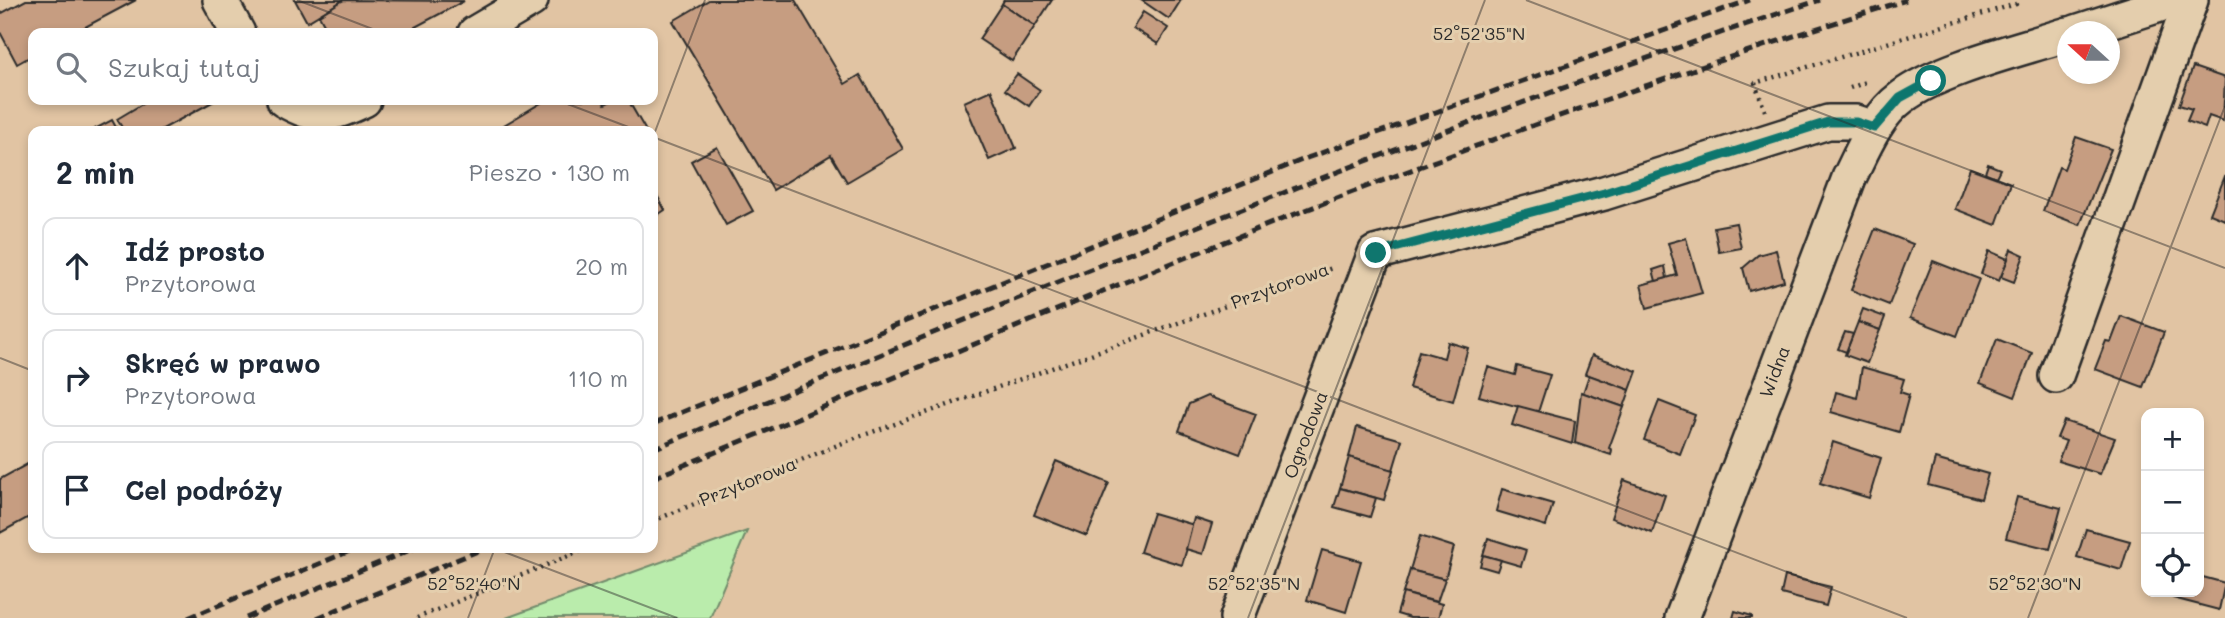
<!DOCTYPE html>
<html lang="pl">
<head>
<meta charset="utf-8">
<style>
  body { margin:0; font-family:Mali,sans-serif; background:#f6f6f7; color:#1f2937 }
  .controls { position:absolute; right:21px; bottom:21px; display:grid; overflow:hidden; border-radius:14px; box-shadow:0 4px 10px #0003 }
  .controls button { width:63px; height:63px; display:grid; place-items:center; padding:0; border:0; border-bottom:2px solid #e0e1e3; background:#fff; color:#1f2937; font:35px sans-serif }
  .compass { position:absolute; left:2057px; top:21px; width:63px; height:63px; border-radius:50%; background:#fff; box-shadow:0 4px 10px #0003; rotate:291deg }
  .stop { position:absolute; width:21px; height:21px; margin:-16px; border:5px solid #0f766e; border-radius:50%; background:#fff }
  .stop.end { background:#0f766e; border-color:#fff; box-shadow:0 2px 7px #0008 }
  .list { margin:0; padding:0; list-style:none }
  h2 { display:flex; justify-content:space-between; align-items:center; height:91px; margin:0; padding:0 28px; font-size:30px }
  h2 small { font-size:23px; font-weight:400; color:#747a83 }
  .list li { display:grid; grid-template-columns:46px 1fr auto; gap:21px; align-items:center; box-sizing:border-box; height:98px; margin:0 14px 14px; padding:0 14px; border:2px solid #e0e1e3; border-radius:14px }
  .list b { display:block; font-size:26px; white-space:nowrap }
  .list p { margin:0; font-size:23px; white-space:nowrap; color:#747a83 }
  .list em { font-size:23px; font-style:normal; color:#747a83 }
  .icon { flex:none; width:38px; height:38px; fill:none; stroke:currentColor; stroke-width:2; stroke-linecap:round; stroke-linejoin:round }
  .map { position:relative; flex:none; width:2225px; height:618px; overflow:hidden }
  .search { position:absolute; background:#fff; box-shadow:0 4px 10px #0003; left:28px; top:28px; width:630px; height:77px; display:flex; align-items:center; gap:18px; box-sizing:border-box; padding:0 24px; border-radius:14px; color:#747a83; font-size:26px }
  .panel { position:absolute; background:#fff; box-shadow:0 4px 10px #0003; left:28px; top:126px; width:630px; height:427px; border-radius:14px }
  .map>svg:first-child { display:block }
</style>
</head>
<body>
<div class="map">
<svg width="2225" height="618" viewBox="0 0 2225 618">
  <rect width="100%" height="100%" fill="#e1c4a3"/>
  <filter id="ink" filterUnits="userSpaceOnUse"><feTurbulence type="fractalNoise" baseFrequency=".0143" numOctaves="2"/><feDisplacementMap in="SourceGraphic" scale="14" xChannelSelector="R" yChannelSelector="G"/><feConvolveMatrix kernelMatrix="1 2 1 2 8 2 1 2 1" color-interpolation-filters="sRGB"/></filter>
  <g filter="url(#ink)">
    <polygon fill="#baecac" stroke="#728c6c" stroke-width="2" points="747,531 710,618 506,618"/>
    <g fill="#c69d81" stroke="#2b2b2b" stroke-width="2">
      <polygon points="26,0 136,0 74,33 33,33 33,55 17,64 0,32 0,14"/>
      <polygon points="295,0 342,0 342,1 307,22"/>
      <polygon points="709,0 795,0 845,84 860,75 903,149 847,182 831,155 773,190 673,21"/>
      <polygon points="1004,0 1052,0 1035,26 1002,4"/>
      <polygon points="1141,0 1181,0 1169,19"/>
      <polygon points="342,1 344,0 464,1 404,33 329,33 319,15"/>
      <polygon points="1002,4 1035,26 1012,61 979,39"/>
      <polygon points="1143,12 1168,28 1158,44 1133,28"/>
      <polygon points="2193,67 2225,78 2223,121 2209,116 2205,128 2187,121 2192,109 2179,105"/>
      <polygon points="1017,74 1040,90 1029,106 1005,90"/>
      <polygon points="991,90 1016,148 989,160 964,102"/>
      <polygon points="149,100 216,100 159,131 124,131 117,119"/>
      <polygon points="546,100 602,100 605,104 613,100 628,100 646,131 494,131"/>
      <polygon points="112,120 118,131 91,131"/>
      <polygon points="2076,137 2111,149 2080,225 2043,211 2059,167 2064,169"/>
      <polygon points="717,147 753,211 726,225 691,161"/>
      <polygon points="1988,164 2000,169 1996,177 1985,173"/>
      <polygon points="1970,168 2011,183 1996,225 1955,209"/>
      <polygon points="2225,176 2225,220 2210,214"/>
      <polygon points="653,188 665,210 653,218"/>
      <polygon points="1736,223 1741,248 1719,252 1714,227"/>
      <polygon points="1875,229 1913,244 1889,305 1851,290"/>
      <polygon points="1686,238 1702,293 1647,308 1641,285 1677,275 1668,243"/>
      <polygon points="2011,249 2024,255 2014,282 2001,277"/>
      <polygon points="1776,250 1784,281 1749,291 1743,268 1758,255"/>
      <polygon points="1989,251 2008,259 1999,281 1981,274"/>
      <polygon points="1933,261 1979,279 1957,336 1910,318"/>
      <polygon points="1665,266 1667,278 1656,281 1653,270"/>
      <polygon points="1863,309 1885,317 1880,330 1858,322"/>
      <polygon points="2121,316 2164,332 2143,387 2095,369 2106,341 2111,342"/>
      <polygon points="1858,322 1880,330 1867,363 1845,355"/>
      <polygon points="1845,332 1853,334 1846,352 1838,349"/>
      <polygon points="1997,339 2032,353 2015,397 1980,383"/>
      <polygon points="1448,342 1468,348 1453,401 1409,388 1419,351 1444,358"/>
      <polygon points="1592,355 1637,371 1630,390 1585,374"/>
      <polygon points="1517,366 1550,375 1538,412 1479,396 1488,367 1515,375"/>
      <polygon points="1862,367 1904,379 1900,392 1909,395 1899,432 1831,412 1836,392 1857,398"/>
      <polygon points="1589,375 1630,390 1624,407 1583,393"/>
      <polygon points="1581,392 1624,407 1609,448 1612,450 1611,455 1575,443"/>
      <polygon points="1207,396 1256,414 1240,454 1179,431 1189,404"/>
      <polygon points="1659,401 1695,415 1680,454 1644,440"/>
      <polygon points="1518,406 1575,421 1572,444 1512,425"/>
      <polygon points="2064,421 2115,438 2100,474 2058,461 2066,441 2057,438"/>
      <polygon points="1357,427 1402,440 1393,470 1349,457"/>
      <polygon points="1833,442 1881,458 1869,498 1820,483"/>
      <polygon points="1349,457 1393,470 1384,500 1340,488"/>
      <polygon points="1935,459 1988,474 1981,499 1928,485"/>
      <polygon points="33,461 33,515 0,533 0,479"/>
      <polygon points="1056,461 1109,483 1087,536 1034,515"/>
      <polygon points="1624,480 1665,495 1652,533 1611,518"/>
      <polygon points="1340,488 1376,498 1370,517 1334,507"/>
      <polygon points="1502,489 1553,504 1546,526 1496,511"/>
      <polygon points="2017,497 2061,508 2050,549 2006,538"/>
      <polygon points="1153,513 1194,525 1182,565 1140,552"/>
      <polygon points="1194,518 1212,524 1203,554 1186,549"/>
      <polygon points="2086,529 2130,541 2121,570 2077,557"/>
      <polygon points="1420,536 1454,547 1445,579 1410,570"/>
      <polygon points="1488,538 1526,550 1521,566 1483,555"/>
      <polygon points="1322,550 1361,561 1346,612 1307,600"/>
      <polygon points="1483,555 1501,560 1497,571 1480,566"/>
      <polygon points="1410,570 1445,579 1437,602 1403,593"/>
      <polygon points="1785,576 1831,587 1826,606 1781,594"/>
      <polygon points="2199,576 2225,583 2219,610 2173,598 2175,592 2199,592"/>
      <polygon points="1403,593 1442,604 1438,618 1410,618 1397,614"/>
      <polygon points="1735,611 1752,616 1752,618 1733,618"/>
    </g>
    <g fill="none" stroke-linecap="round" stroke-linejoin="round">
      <defs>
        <g id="minor">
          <polyline points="220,0 238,33"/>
          <polyline points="2076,32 2175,0"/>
          <polyline points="475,33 531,0"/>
          <path d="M284 100C316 119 331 116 364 100"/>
          <polyline points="2056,376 2191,0"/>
          <polyline points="1237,618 1375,253 1604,193 1828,122 1856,122 1874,128"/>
          <path d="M1682 618 1849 178C1863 150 1876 116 1902 97 1941 68 2019 50 2068 34"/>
        </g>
      </defs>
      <use href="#minor" stroke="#2b2b2b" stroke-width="38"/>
      <g stroke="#2b2b2b" stroke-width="4.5" stroke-dasharray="2 5" stroke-linecap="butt">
        <polyline points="1850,88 1869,81"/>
        <polyline points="1765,111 1755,83 2016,4 2015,0"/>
        <polyline points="653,521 850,440 1335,267"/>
        <polyline points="417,618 588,548"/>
      </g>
      <use href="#minor" stroke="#e4cead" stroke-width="33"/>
      <g stroke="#2b2b2b" stroke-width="5" stroke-dasharray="10 5" stroke-linecap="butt">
        <polyline points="653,424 1307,158 1750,0"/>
        <path d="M653 449C1038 289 1423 129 1820 0"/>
        <path d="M653 478C854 395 1055 309 1257 229 1471 145 1687 69 1906 0"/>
        <polyline points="188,618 357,548"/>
        <polyline points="246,618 415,548"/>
        <polyline points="317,618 485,548"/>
      </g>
    </g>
  </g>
  <g fill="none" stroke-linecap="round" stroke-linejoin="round" filter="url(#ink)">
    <polyline stroke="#0f766e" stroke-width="9" points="1376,253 1604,193 1828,122 1856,122 1874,128 1900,98 1931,81"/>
  </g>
  <path fill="none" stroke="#2b2b2b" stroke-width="2" stroke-opacity="0.45" d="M297 0 383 33M1526 0 2225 268M557 100 639 131M653 137 1907 618M653 137 705 0M0 358 33 371M494 548 677 618M468 618 495 548M1248 618 1485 0M2028 618 2225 106"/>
  <g text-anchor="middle" stroke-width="6" stroke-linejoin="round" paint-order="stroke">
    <g font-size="18" fill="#2b2b2b" stroke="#e4cead">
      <text transform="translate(1280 286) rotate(-20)" y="6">Przytorowa</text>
      <text transform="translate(1775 372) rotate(-69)" y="6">Widna</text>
      <text transform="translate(1306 435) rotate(-69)" y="6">Ogrodowa</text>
      <text transform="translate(748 482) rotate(-22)" y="6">Przytorowa</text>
    </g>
  </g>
  <g font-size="18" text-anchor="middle" fill="#2b2b2b" stroke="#e4cead" stroke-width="6" stroke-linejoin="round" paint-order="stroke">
    <text x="1479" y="40">52°52'35"N</text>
    <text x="474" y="590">52°52'40"N</text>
    <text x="1254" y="590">52°52'35"N</text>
    <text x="2035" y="590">52°52'30"N</text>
  </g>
</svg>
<div class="controls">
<button>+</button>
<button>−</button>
<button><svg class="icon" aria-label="locate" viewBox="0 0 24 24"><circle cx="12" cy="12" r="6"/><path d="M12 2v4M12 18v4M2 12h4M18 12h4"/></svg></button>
</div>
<svg class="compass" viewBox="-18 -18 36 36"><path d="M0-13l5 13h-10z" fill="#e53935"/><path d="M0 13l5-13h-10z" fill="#747a83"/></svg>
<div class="stop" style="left:1931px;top:81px"></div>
<div class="stop end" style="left:1376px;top:253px"></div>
<div class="search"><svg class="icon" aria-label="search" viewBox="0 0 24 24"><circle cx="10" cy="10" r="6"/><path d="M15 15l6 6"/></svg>Szukaj tutaj</div>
<section class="panel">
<h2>2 min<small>Pieszo · 130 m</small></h2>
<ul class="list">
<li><svg class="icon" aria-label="ahead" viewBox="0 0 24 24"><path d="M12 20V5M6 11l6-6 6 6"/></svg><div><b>Idź prosto</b><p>Przytorowa</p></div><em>20 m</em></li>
<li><svg class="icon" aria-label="right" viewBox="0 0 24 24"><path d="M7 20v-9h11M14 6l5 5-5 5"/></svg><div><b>Skręć w prawo</b><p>Przytorowa</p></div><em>110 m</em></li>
<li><svg class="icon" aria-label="arrive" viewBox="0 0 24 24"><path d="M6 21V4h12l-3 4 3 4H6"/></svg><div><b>Cel podróży</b></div></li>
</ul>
</section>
</div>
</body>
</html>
